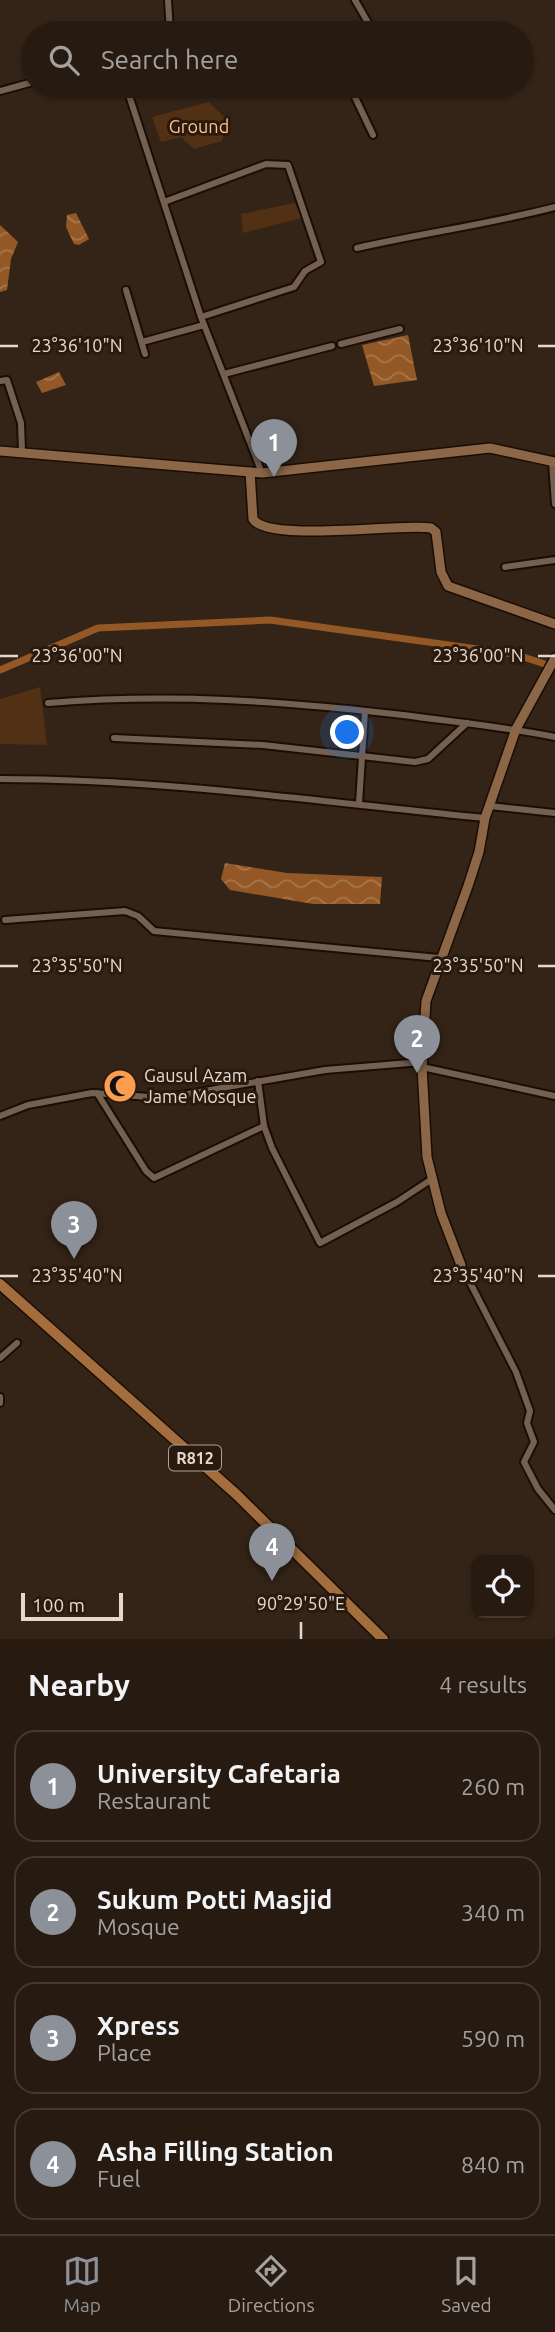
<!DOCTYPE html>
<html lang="en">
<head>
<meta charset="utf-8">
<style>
  body { margin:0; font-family:Ubuntu,sans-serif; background:#33281f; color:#f1f3f6 }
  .controls { position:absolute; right:21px; bottom:21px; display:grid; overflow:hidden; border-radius:14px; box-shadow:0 2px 5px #0004 }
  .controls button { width:63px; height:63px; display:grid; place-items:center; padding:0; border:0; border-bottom:2px solid #433931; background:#271b11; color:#f1f3f6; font:35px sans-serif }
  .scale { position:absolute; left:21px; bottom:18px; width:102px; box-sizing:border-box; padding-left:7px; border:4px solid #e3d8d0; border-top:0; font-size:19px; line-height:24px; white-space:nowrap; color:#e3d8d0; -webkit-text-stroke:5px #2a1a0e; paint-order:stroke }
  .you { position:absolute; left:348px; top:733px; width:24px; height:24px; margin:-18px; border:5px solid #fff; border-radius:50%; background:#1a73e8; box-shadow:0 0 0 10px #1a73e833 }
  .badge { display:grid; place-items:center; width:46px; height:46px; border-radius:50%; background:#8c9099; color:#fff; font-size:23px; font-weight:700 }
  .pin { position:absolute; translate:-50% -58px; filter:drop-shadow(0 2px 4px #0008) }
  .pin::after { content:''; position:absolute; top:37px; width:24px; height:21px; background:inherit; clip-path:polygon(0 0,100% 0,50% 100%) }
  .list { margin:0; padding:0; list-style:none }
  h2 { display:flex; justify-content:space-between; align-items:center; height:91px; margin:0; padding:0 28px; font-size:30px }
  h2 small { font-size:23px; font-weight:400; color:#a4a19f }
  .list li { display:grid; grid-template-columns:46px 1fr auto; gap:21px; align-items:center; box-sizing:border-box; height:112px; margin:0 14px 14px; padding:0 14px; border:2px solid #433931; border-radius:21px }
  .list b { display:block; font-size:26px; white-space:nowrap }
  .list p { margin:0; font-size:23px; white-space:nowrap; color:#a4a19f }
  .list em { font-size:23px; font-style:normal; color:#a4a19f }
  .icon { flex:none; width:38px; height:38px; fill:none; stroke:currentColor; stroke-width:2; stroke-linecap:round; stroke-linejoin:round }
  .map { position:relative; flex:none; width:555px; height:1639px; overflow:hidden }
  .search { position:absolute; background:#271b11; box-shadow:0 2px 5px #0004; left:21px; right:21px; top:21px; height:77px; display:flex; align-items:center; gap:18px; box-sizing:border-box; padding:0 24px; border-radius:38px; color:#a4a19f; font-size:26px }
  .sheet { height:595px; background:#271b11 }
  nav { display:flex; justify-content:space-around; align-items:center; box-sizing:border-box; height:98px; border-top:2px solid #433931; background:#271b11; font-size:19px; color:#a4a19f }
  nav a { display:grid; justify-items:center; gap:4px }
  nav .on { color:#8c9099 }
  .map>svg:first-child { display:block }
</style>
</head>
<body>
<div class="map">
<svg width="555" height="1639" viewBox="0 0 555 1639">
  <defs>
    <pattern id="water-waves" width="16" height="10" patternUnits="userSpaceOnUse" patternTransform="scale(1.75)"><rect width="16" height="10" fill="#935825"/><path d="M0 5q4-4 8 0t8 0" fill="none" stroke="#a7774e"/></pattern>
  </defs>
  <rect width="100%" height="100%" fill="#342417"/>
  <g fill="#523014">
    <polygon points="209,102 226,119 222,141 194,149 181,137 161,142 152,117"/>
    <polygon points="295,203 302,218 243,233 241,214"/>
    <polygon points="40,687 47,745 0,744 0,699"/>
  </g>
  <g fill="url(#water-waves)">
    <polygon points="76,213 89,239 79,245 74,244 66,227 67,215"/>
    <polygon points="0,225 18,242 11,259 7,290 0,292"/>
    <polygon points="408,335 417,380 374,386 362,345"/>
    <polygon points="59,372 66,385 42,393 36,382"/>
    <polygon points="225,863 287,873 382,877 380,904 313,904 230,890 221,879"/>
  </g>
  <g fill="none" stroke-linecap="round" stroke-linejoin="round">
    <polyline stroke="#935825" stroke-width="7" points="0,670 98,628 270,620 514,654 554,667"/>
    <defs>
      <g id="street">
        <polyline points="168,0 170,33"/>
        <polyline points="355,0 374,33"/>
        <polyline points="126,86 201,317 262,473"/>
        <polyline points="359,86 353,93 373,135"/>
        <polyline points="0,91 33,82"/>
        <polyline points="164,202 266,164 288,165 321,262 305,271 294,287 201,317"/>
        <path d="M357 248C423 233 490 224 555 207"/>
        <polyline points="126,290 145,354"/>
        <polyline points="142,342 204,325"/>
        <polyline points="341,344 400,329"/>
        <polyline points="224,374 332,346"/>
        <polyline points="0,381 7,380 21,423 22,451"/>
        <polyline points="552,462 555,504"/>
        <polyline points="505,567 555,560"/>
        <path d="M48 703C172 693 280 701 403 715 454 722 505 727 555 737"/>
        <polyline points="114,738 263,745 415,762 428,759 467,723"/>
        <path d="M0 779C162 779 324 802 485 818"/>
        <polyline points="359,803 365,711"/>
        <polyline points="490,806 555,813"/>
        <polyline points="5,920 125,911 138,916 154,931 439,958"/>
        <polyline points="422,1067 555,1096"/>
        <polyline points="258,1081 264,1126 272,1148 320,1243 397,1202 432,1179"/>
        <polyline points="97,1093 146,1171 154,1178 264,1126"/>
        <polyline points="0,1116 28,1105 92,1093 150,1097 182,1095 325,1070 422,1062"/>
        <polyline points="461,1265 516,1372 530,1411 527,1423 534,1442 524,1462 538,1489 555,1510"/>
        <polyline points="0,1358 17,1343"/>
        <polyline points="0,1397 0,1403"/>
      </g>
      <g id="secondary">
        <polyline points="0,451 262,473 490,448 555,462"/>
        <path d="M250 472 253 519C268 543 398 523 431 528L436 532 441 572 448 586 555 624"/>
        <polyline points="461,1265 441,1213 427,1157 422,1067 426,1001 468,886 479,852 485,818 516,729 555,658"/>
      </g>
      <polyline id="primary" points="0,1284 236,1494 383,1639"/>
    </defs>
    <use href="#street" stroke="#1b0d03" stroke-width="10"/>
    <use href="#secondary" stroke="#1b0d03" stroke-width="12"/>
    <use href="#primary" stroke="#1b0d03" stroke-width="13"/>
    <use href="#street" stroke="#736051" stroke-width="6"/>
    <use href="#secondary" stroke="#8b6647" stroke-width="9"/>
    <use href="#primary" stroke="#a36d3d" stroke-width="10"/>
  </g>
  <path fill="none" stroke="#e3d8d0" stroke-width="2.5" d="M0 346H18M538 346H555M0 656H18M538 656H555M0 966H18M538 966H555M0 1276H18M538 1276H555M301 1622V1639"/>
  <defs>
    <symbol id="mosque-disc" viewBox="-11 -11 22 22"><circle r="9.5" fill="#fb9e50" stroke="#2a1a0e"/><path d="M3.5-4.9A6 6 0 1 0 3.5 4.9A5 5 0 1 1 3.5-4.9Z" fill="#111"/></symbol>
  </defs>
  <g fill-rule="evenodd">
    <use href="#mosque-disc" x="101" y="1067" width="38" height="38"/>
  </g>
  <g text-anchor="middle" stroke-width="6" stroke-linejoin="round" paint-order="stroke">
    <rect fill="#2a1a0e" stroke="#ac9f96" stroke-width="2" x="169" y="1445.5" width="52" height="25" rx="5"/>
    <g font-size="16" font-weight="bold" fill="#e3d8d0">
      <text x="195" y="1464">R812</text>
    </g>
    <g font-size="18" fill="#fec191" stroke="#2a1a0e">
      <text x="199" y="133">Ground</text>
    </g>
    <g font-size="18" fill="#e3d8d0" stroke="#2a1a0e" text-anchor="start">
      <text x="144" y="1082">Gausul Azam<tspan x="144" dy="21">Jame Mosque</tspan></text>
    </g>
  </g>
  <g font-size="18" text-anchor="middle" fill="#e3d8d0" stroke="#2a1a0e" stroke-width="6" stroke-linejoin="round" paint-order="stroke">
    <text x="77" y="352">23°36'10"N</text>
    <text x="478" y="352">23°36'10"N</text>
    <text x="77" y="662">23°36'00"N</text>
    <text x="478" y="662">23°36'00"N</text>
    <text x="77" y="972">23°35'50"N</text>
    <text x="478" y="972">23°35'50"N</text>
    <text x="77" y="1282">23°35'40"N</text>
    <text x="478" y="1282">23°35'40"N</text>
    <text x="301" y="1610">90°29'50"E</text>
  </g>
</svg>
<div class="controls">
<button><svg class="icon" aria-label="locate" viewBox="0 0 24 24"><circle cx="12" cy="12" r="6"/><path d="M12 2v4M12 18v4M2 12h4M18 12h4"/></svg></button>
</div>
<div class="scale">100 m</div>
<div class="you"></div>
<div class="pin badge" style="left:274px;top:477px">1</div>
<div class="pin badge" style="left:417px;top:1073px">2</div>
<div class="pin badge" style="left:74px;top:1259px">3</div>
<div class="pin badge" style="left:272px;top:1581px">4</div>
<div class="search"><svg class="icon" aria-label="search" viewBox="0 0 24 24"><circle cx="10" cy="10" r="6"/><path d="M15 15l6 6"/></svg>Search here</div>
</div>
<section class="sheet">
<h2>Nearby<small>4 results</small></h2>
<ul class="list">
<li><span class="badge">1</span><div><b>University Cafetaria</b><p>Restaurant</p></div><em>260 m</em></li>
<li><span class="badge">2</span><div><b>Sukum Potti Masjid</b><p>Mosque</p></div><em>340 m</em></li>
<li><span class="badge">3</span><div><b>Xpress</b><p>Place</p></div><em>590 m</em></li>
<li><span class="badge">4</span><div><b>Asha Filling Station</b><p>Fuel</p></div><em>840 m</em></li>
</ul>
</section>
<nav>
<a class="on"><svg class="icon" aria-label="map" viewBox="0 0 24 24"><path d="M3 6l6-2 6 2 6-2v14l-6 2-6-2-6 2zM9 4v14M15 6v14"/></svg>Map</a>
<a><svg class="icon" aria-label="directions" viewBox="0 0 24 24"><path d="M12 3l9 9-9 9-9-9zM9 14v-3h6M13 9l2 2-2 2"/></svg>Directions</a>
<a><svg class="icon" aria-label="saved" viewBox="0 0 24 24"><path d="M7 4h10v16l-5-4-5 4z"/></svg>Saved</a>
</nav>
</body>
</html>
